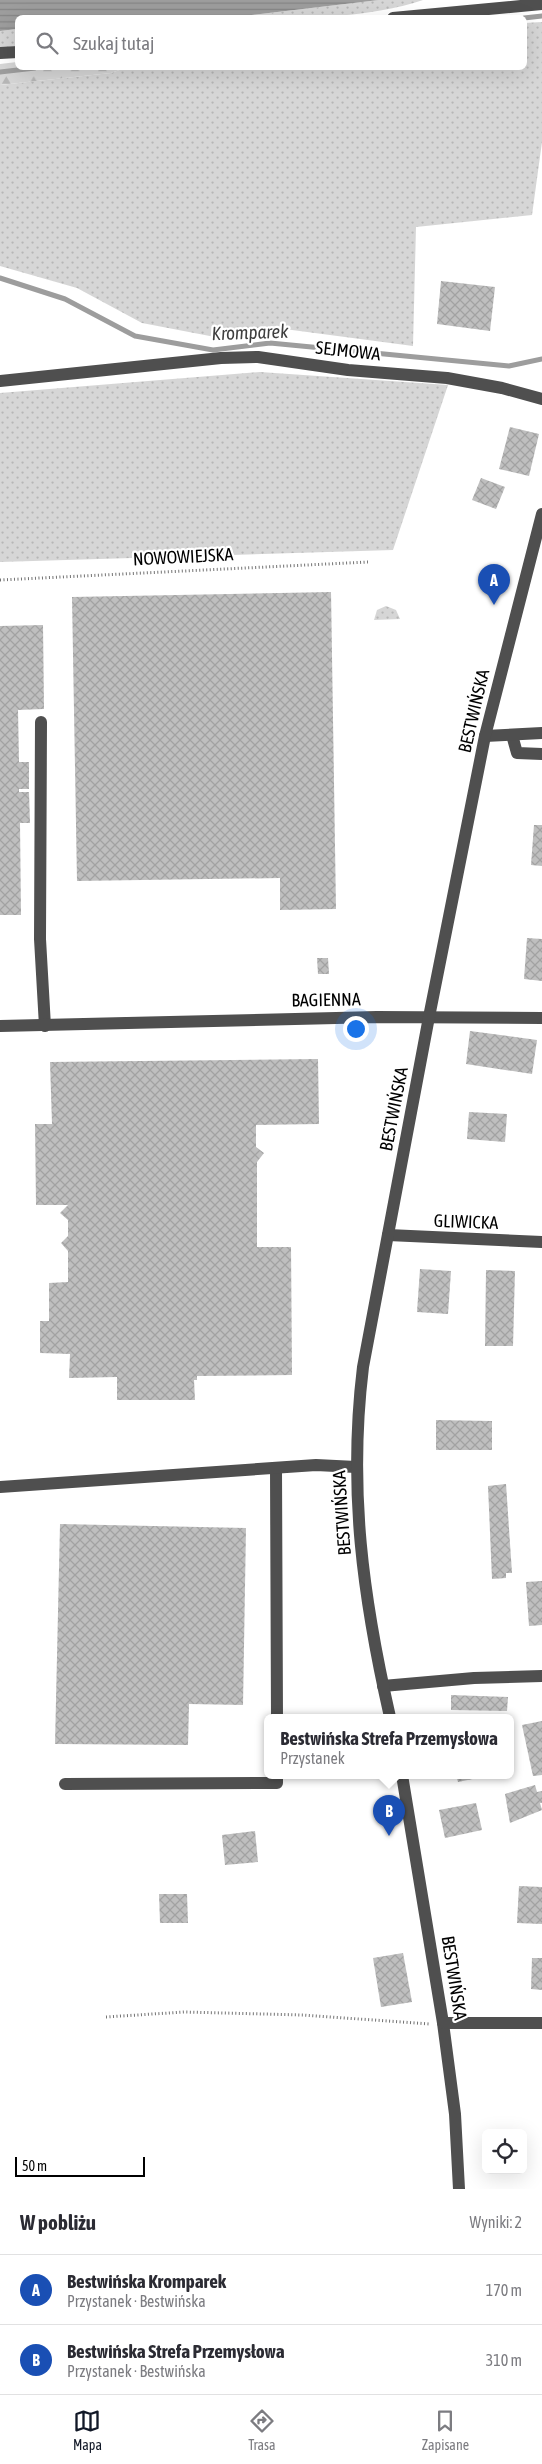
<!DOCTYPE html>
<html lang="pl">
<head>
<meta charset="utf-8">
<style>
  body { margin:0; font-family:"Asap Condensed",sans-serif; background:#f7f7f7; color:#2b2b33 }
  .controls { position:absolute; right:15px; bottom:15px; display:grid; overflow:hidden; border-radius:8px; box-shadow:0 5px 20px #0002 }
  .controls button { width:45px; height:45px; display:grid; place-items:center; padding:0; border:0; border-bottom:1px solid #e1e1e2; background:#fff; color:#2b2b33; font:25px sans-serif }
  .scale { position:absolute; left:15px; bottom:12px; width:130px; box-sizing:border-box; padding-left:5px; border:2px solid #000; border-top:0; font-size:14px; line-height:18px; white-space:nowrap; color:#000; -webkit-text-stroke:4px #fff; paint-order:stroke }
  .you { position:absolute; left:355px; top:1028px; width:18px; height:18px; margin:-12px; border:4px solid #fff; border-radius:50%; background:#1a73e8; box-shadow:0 0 0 8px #1a73e833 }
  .badge { display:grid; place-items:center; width:32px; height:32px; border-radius:50%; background:#111827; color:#fff; font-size:16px; font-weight:700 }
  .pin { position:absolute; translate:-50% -41px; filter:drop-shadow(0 1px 2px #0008) }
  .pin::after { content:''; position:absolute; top:26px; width:18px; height:15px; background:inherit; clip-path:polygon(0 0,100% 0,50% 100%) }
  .popup { position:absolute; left:264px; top:1714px; width:250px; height:65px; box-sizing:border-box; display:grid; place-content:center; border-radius:8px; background:#fff; filter:drop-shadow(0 1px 4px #0005); font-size:16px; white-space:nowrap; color:#7c7c81 }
  .popup b { font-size:19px; color:#2b2b33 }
  .popup::after { content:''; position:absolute; left:50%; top:100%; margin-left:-10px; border:10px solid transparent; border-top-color:#fff }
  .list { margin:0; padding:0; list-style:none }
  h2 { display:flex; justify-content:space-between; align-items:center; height:65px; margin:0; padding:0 20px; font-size:21px }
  h2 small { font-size:16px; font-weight:400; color:#7c7c81 }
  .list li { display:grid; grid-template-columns:32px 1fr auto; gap:15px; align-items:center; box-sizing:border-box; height:70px; padding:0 20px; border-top:1px solid #e1e1e2 }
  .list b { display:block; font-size:19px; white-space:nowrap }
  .list p { margin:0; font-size:16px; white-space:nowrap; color:#7c7c81 }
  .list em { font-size:16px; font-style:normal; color:#7c7c81 }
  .icon { flex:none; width:28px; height:28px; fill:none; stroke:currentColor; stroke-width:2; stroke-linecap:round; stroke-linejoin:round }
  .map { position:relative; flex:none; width:542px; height:2189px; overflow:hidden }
  .search { position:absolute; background:#fff; box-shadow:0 5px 20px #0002; left:15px; right:15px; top:15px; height:55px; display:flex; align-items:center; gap:12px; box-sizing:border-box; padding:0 18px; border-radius:8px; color:#7c7c81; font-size:19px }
  .sheet { height:205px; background:#fff }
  nav { display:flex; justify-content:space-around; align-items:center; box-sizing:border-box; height:70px; border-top:1px solid #e1e1e2; background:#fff; font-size:14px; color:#7c7c81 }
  nav a { display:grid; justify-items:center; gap:2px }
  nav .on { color:#111827 }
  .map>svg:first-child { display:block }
</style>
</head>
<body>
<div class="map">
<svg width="542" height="2189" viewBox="0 0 542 2189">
  <defs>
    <pattern id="grass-dots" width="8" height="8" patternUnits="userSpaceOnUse" patternTransform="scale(1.25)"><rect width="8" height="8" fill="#d6d6d6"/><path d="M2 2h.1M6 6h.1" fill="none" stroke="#b6b6b6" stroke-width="1.8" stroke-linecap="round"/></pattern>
    <pattern id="forest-firs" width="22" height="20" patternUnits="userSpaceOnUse" patternTransform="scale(1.25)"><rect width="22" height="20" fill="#d6d6d6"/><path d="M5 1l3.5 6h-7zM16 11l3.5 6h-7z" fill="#b6b6b6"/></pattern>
    <pattern id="water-rules" width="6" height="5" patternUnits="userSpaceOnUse" patternTransform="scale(1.25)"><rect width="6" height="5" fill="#9d9d9d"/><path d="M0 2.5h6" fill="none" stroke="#858585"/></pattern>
    <pattern id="building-cross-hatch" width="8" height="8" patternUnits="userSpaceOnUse" patternTransform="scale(1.25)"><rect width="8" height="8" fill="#bfbfbf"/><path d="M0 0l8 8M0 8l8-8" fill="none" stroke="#a2a2a2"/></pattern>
  </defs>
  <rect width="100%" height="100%" fill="#fff"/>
  <g fill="url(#grass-dots)">
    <path d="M379 0H423C360 21 292 17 226 18Z"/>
    <polygon points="542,22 542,142 532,215 416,227 413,346 277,328 215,337 142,323 77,288 0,266 0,85 111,73 125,68 524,68 525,23"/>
    <polygon points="17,29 17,46 0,48 0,31"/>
    <polygon points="260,372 448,385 393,550 0,562 0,393"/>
    <polygon points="386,606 396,610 400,619 374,620 377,610"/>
  </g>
  <polygon fill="url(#forest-firs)" points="17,62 18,68 125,68 111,73 0,85 0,64"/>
  <polygon fill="url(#water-rules)" points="0,0 379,0 226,18 18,18 17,29 0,31"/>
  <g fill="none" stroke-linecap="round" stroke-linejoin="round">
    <g stroke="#9d9d9d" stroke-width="5">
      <polyline points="524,18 542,16"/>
      <polyline points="0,72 35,68"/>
      <polyline points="0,278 65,299 135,336 213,350 270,343 509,366 542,359"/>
    </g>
  </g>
  <g fill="url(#building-cross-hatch)">
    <polygon points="441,281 495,287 490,331 437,324"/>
    <polygon points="510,427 539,434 529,476 499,469"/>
    <polygon points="481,478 505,487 496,509 472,500"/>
    <polygon points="331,592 336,909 280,910 280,878 77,881 72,597"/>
    <polygon points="43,625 44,709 18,710 19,762 29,762 29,789 19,789 19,792 29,792 30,823 20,823 21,915 0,915 0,626"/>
    <polygon points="534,825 542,825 542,866 531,865"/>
    <polygon points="527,938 542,939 542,981 524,979"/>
    <polygon points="317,958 328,958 329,974 318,974"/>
    <polygon points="470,1031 537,1040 532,1074 466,1064"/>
    <polygon points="318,1059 319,1124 256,1125 256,1147 264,1153 257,1162 257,1247 291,1247 292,1375 197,1376 197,1380 194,1380 195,1400 117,1400 117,1377 69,1378 70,1354 40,1353 40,1321 49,1321 49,1283 68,1282 68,1251 61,1243 68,1236 68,1220 60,1213 68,1205 36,1205 35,1124 52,1124 50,1062"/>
    <polygon points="469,1112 507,1114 505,1142 467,1139"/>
    <polygon points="420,1269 451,1271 448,1314 417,1312"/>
    <polygon points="486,1270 515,1271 513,1346 485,1346"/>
    <polygon points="436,1420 492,1421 492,1450 436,1450"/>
    <polygon points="506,1484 512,1573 506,1573 506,1578 492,1579 488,1486"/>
    <polygon points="60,1524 246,1528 243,1705 189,1704 188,1745 55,1744"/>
    <polygon points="542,1581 542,1625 529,1626 526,1582"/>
    <polygon points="451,1695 508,1697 507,1711 451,1710"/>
    <polygon points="542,1721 542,1775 533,1776 522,1725"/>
    <polygon points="456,1775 487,1775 487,1776 458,1782"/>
    <polygon points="535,1785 537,1792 542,1791 542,1803 540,1803 542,1810 510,1823 505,1794"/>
    <polygon points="476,1803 482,1830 445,1838 439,1810"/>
    <polygon points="255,1831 258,1862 225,1865 222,1835"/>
    <polygon points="519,1886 542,1887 542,1924 517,1923"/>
    <polygon points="159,1894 187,1894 188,1923 160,1923"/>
    <polygon points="403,1953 412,2002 381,2007 373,1958"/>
    <polygon points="532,1958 542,1958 542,1990 531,1989"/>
  </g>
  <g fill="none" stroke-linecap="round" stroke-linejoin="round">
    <g stroke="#717171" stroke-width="3" stroke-dasharray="1 2.5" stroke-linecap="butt">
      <polyline points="0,580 368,562"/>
      <polyline points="106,2017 184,2012 303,2015 430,2024"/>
    </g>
    <g stroke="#4f4f4f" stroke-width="12">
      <polyline points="393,18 542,4"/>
      <polyline points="0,53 18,52"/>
      <polyline points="0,381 221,358 258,357 348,370 447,378 502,388 542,399"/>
      <polyline points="41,722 40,939 45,1026"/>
      <polyline points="512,735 517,753 542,754"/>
      <polyline points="485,736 542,733"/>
      <polyline points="0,1026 377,1017 542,1018"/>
      <polyline points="388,1235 542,1242"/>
      <polyline points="276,1468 277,1717"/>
      <polyline points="0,1487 316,1465 356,1467"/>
      <polyline points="383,1686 474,1678 542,1676"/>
      <path d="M390 1717C363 1598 348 1490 363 1367L429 1017 485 736 542 514"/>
      <polyline points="402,1775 443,2023 455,2114 459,2189"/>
      <polyline points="65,1784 277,1783 277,1775"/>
      <polyline points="443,2023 542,2023"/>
    </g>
  </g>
  <g text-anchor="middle" stroke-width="4.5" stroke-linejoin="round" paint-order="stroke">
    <g font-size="18" fill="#000" stroke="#fff">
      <text transform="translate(348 351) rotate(6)" y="6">SEJMOWA</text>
      <text transform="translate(183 557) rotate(-3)" y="6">NOWOWIEJSKA</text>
      <text transform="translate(474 711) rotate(-77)" y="6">BESTWIŃSKA</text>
      <text transform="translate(326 1000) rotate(-1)" y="6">BAGIENNA</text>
      <text transform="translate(394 1109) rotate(-79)" y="6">BESTWIŃSKA</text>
      <text transform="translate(466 1222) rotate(2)" y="6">GLIWICKA</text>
      <text transform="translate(342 1513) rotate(-94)" y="6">BESTWIŃSKA</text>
      <text transform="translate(454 1978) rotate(81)" y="6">BESTWIŃSKA</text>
    </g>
    <g font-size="19" font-style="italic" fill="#3e3e3e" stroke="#fff">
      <text transform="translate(250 332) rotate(-2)" y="7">Kromparek</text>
    </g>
  </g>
</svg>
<div class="controls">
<button><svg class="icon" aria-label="locate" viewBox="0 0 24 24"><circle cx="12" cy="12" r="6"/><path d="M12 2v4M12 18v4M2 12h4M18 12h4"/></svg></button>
</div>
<div class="scale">50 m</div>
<div class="you"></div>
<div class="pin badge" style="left:494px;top:605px;background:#1a4fb4">A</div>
<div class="pin badge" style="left:389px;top:1836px;background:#1a4fb4">B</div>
<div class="popup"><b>Bestwińska Strefa Przemysłowa</b>Przystanek</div>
<div class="search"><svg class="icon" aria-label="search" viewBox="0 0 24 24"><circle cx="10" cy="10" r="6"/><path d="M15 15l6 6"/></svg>Szukaj tutaj</div>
</div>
<section class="sheet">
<h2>W pobliżu<small>Wyniki: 2</small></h2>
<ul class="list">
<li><span class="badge" style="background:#1a4fb4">A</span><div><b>Bestwińska Kromparek</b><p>Przystanek · Bestwińska</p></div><em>170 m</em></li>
<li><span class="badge" style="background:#1a4fb4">B</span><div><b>Bestwińska Strefa Przemysłowa</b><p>Przystanek · Bestwińska</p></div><em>310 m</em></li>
</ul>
</section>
<nav>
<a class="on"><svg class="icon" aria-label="map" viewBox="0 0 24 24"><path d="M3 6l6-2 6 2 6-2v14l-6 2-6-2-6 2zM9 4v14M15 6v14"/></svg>Mapa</a>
<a><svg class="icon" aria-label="directions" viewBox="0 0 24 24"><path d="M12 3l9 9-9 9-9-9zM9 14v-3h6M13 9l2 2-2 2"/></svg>Trasa</a>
<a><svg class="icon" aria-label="saved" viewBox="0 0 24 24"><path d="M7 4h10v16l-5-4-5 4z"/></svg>Zapisane</a>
</nav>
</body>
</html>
